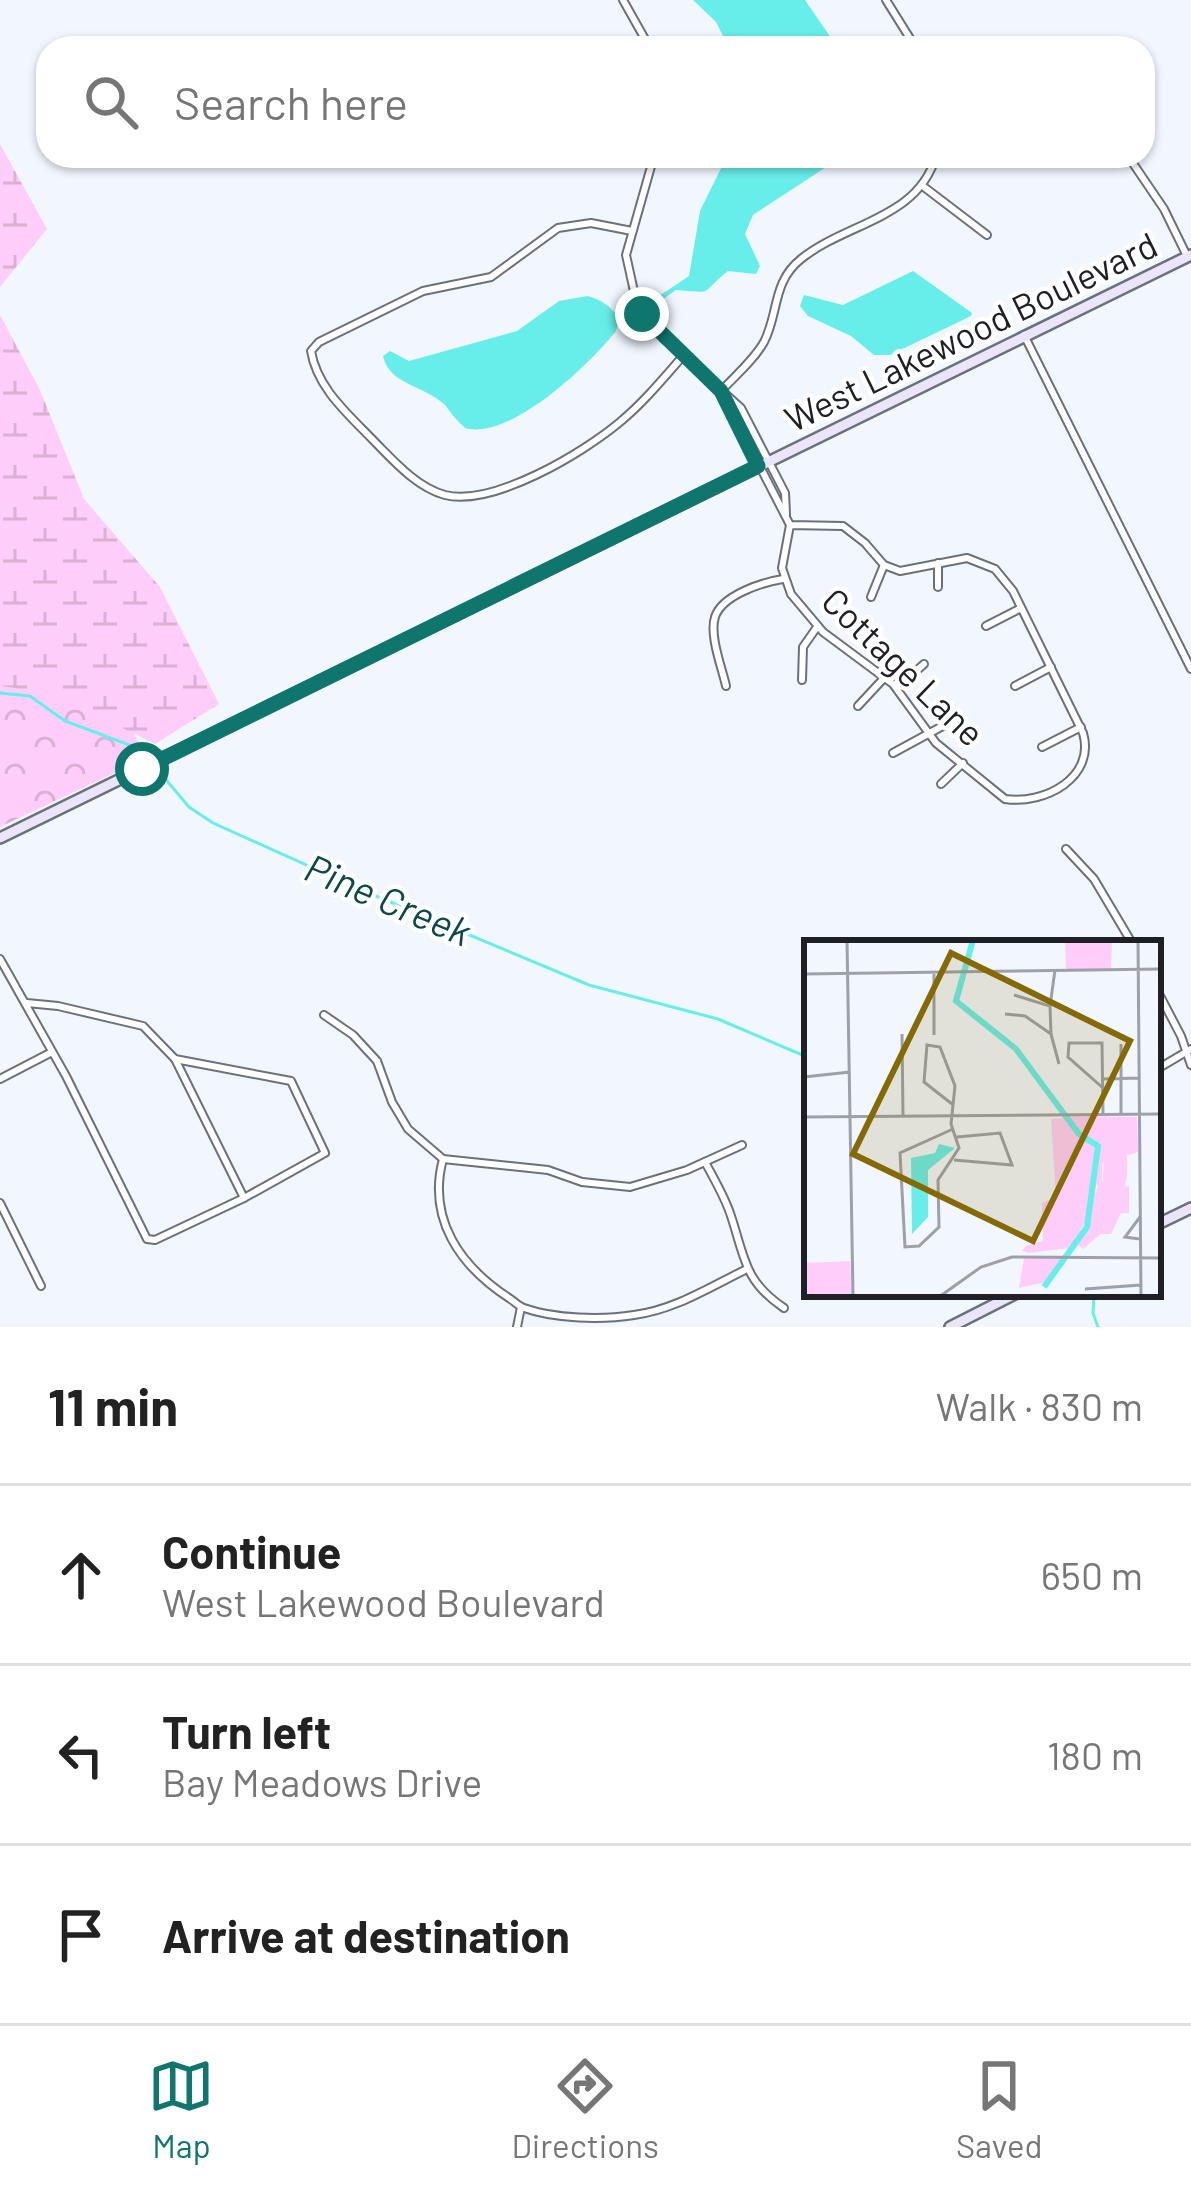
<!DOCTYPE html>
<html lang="en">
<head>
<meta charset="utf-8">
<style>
  body { margin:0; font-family:Barlow,sans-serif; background:#f2f2f2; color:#222 }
  .stop { position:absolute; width:36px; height:36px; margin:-27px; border:9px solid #0f766e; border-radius:50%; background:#fff }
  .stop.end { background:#0f766e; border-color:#fff; box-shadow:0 3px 12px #0008 }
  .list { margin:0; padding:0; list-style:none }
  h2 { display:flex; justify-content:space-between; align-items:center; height:156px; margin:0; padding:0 48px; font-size:51px }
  h2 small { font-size:39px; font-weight:400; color:#767676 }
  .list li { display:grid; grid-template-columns:78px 1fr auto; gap:36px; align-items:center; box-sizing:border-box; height:180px; padding:0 48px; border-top:3px solid #e0e0e0 }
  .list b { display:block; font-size:45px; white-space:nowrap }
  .list p { margin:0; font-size:39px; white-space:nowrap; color:#767676 }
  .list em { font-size:39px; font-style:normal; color:#767676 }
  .icon { flex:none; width:66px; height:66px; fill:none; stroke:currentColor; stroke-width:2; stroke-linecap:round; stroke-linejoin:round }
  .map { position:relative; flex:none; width:1191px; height:1327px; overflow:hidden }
  .search { position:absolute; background:#fff; box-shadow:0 3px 9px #0004; left:36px; right:36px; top:36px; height:132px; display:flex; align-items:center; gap:30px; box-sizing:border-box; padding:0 42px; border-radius:36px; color:#767676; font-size:45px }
  .sheet { height:696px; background:#fff }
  nav { display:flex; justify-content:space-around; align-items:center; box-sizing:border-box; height:168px; border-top:3px solid #e0e0e0; background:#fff; font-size:33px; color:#767676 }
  nav a { display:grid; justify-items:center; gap:6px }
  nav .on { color:#0f766e }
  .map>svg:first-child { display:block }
</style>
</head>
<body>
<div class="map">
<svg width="1191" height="1327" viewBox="0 0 1191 1327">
  <defs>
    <pattern id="forest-crowns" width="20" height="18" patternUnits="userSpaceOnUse" patternTransform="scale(3)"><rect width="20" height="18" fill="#ffcdf9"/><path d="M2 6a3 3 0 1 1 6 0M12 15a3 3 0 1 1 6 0" fill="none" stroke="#dab0d5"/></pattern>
    <pattern id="wetland-marsh" width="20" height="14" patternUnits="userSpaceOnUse" patternTransform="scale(3)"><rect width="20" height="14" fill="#ffcdf9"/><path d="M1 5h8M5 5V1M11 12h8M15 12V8" fill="none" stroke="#dab0d5"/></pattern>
  </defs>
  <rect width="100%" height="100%" fill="#f1f6ff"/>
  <polygon fill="url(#forest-crowns)" points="52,567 146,758 0,827 0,592"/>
  <g fill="url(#wetland-marsh)">
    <polygon points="0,144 47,229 0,287"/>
    <path d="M0 315 40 390 84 499 160 587 219 704 155 744C108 721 53 691 0 686Z"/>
  </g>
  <g fill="#68eeea">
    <polygon points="693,0 805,0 838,48 729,48 716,22"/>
    <path d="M727 156H843L753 215 745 234 760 266 756 274 728 271C698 295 717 293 676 290L659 302 656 298 689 276 700 211Z"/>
    <polygon points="913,271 972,313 971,316 890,355 874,355 851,336 808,316 800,306 804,295 843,305"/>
    <path d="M587 296C600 299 611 306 619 318L616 331C590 364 510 441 465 428 457 421 451 413 445 405 426 386 389 385 383 356L390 351 409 361 517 331 559 301Z"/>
  </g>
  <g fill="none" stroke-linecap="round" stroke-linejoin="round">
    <g stroke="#68eeea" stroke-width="3">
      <polyline points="0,693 30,696 65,721 140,749 189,807 213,823 364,891 589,985 718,1019 807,1057"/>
      <polyline points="1094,1294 1093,1313 1098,1327"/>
    </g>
    <defs>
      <g id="street">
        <polyline points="623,0 650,48"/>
        <polyline points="886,0 916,48"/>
        <polyline points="654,156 626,255 637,305 663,338 741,408 785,493 786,514"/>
        <polyline points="1128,156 1164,209 1187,256"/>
        <polyline points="924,187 987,235"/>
        <path d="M632 231 591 223 558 228 491 277 423 291 319 342 311 351C317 388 348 414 373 440 393 460 416 487 445 495 493 507 583 453 620 422 643 403 663 379 683 356"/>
        <polyline points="1024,335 1191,669"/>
        <path d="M721 391 790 525 782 568 791 594 823 632 893 684 936 743 1005 799C1045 805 1096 777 1083 733L1013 591 995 569 967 558 900 571 884 565 865 543 843 526 790 525"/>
        <path d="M721 391C735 376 754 360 764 342 779 313 772 282 801 259 847 222 918 219 936 156"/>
        <polyline points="938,587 938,563"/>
        <polyline points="871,597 884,565"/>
        <polyline points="986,626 1021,608"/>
        <polyline points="802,680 803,647 817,627"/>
        <path d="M726 686C722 668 709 635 715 617 722 595 763 582 783 579"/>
        <polyline points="1015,686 1051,667"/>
        <polyline points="897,688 924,664"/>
        <polyline points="858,706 885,677"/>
        <polyline points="1042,747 1081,727"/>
        <polyline points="893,753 950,722"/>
        <polyline points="941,784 963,763"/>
        <polyline points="1066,849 1094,879 1132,943"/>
        <polyline points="0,959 66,1076 147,1239 155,1240 244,1198 325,1153 291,1081 175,1059 143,1026 58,1006 27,1003"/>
        <polyline points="1158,992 1181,1036 1191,1065"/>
        <polyline points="324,1015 353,1035 377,1061 392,1102 408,1129 443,1159 548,1170 582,1182 630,1187 687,1170 742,1145"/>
        <polyline points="175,1059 244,1198"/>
        <polyline points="1159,1068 1191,1049"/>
        <polyline points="0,1079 52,1052"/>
        <path d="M443 1159C427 1219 460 1266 509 1298 514 1301 518 1306 524 1308 555 1319 602 1320 634 1315 674 1310 710 1287 745 1270"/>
        <path d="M705 1162C714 1179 725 1197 731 1216 745 1258 744 1281 784 1308"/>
        <polyline points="0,1203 41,1286"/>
        <polyline points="517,1327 521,1307"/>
      </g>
      <g id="secondary">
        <polyline points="0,838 1191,255"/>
        <polyline points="1158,1224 1191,1208"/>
        <polyline points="950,1327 1015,1294"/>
      </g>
    </defs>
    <use href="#street" stroke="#6b717b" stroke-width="10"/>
    <use href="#secondary" stroke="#6b717b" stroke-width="14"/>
    <use href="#street" stroke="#fff" stroke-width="6"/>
    <use href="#secondary" stroke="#eae5fa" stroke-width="9"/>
  </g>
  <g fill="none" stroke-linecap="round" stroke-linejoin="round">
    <polyline stroke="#0f766e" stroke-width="15" points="142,769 758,466 721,391 642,314"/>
  </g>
  <g text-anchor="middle" stroke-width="9" stroke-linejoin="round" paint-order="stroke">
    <g font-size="36" fill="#1e2025" stroke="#fff">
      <text transform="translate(971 332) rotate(-26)" y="13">West Lakewood Boulevard</text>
      <text transform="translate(903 667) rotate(44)" y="13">Cottage Lane</text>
    </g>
    <g font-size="39" font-style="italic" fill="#0a4947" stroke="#fff">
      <text transform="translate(388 900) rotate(23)" y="14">Pine Creek</text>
    </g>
  </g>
  <g transform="translate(804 940)">
    <rect width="357" height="357" fill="#f1f6ff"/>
    <path d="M261 0H308L307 29 262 30ZM262 176 333 177 334 212 298 223V246H325V273H317L307 294H279L294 246 263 212ZM46 321 48 357H0V323Z" fill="#ffcdf9"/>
    <path d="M260 178 295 211 290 267 266 308 225 313 218 311 223 305 239 301 238 263 252 257 247 179ZM301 182 315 186 323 202V236L313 280 279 309 273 304 299 241ZM258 317 246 341 215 348 220 318Z" fill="#ffcdf9"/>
    <path d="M135 204 151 208 124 230V277L108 294 107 218 131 213Z" fill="#68eeea"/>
    <path fill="none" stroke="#68eeea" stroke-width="6" d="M169 0 152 61 212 109 275 194 294 206 283 287 240 347"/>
    <path fill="none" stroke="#9da0a8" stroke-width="3" d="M43 0 49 357M334 0 337 357M0 34 357 29M210 55 246 66 247 94M246 66 251 30M201 74 221 76 247 94 255 124M98 94 99 175M130 95V31M317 104V175M0 137 46 132M298 139 335 138M299 148 264 117 265 103H298L299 173M148 164 120 142 123 105 136 107 151 146 147 184 155 208 134 240 135 287 115 306 101 307 96 213 149 189M0 177 357 174M150 220 208 225 196 193 153 197M336 299 321 297 336 277M281 349 337 345M135 357 177 327 208 317 357 318"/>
    <path fill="#856903" fill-opacity="0.15" stroke="#856903" stroke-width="6" d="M147 13 326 101 229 301 49 214Z"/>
    <rect width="357" height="357" fill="none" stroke="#1e2025" stroke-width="6"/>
  </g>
</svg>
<div class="stop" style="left:142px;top:769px"></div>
<div class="stop end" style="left:642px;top:314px"></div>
<div class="search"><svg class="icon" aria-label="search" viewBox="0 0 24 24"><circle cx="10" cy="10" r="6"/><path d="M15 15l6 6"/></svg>Search here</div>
</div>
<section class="sheet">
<h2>11 min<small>Walk · 830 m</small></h2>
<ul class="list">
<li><svg class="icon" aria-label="ahead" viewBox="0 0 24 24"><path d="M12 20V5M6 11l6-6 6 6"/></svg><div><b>Continue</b><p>West Lakewood Boulevard</p></div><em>650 m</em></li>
<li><svg class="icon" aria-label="left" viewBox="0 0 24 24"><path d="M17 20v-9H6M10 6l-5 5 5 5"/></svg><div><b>Turn left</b><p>Bay Meadows Drive</p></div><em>180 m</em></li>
<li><svg class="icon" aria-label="arrive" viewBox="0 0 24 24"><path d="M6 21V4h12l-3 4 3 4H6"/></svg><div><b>Arrive at destination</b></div></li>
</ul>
</section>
<nav>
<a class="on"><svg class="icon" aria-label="map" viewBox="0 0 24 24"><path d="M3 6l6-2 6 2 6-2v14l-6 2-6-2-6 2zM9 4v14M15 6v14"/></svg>Map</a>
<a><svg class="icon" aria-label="directions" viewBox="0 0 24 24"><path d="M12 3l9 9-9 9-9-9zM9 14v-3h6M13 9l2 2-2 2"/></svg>Directions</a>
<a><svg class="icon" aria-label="saved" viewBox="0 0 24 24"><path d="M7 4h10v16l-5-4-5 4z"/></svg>Saved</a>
</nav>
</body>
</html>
